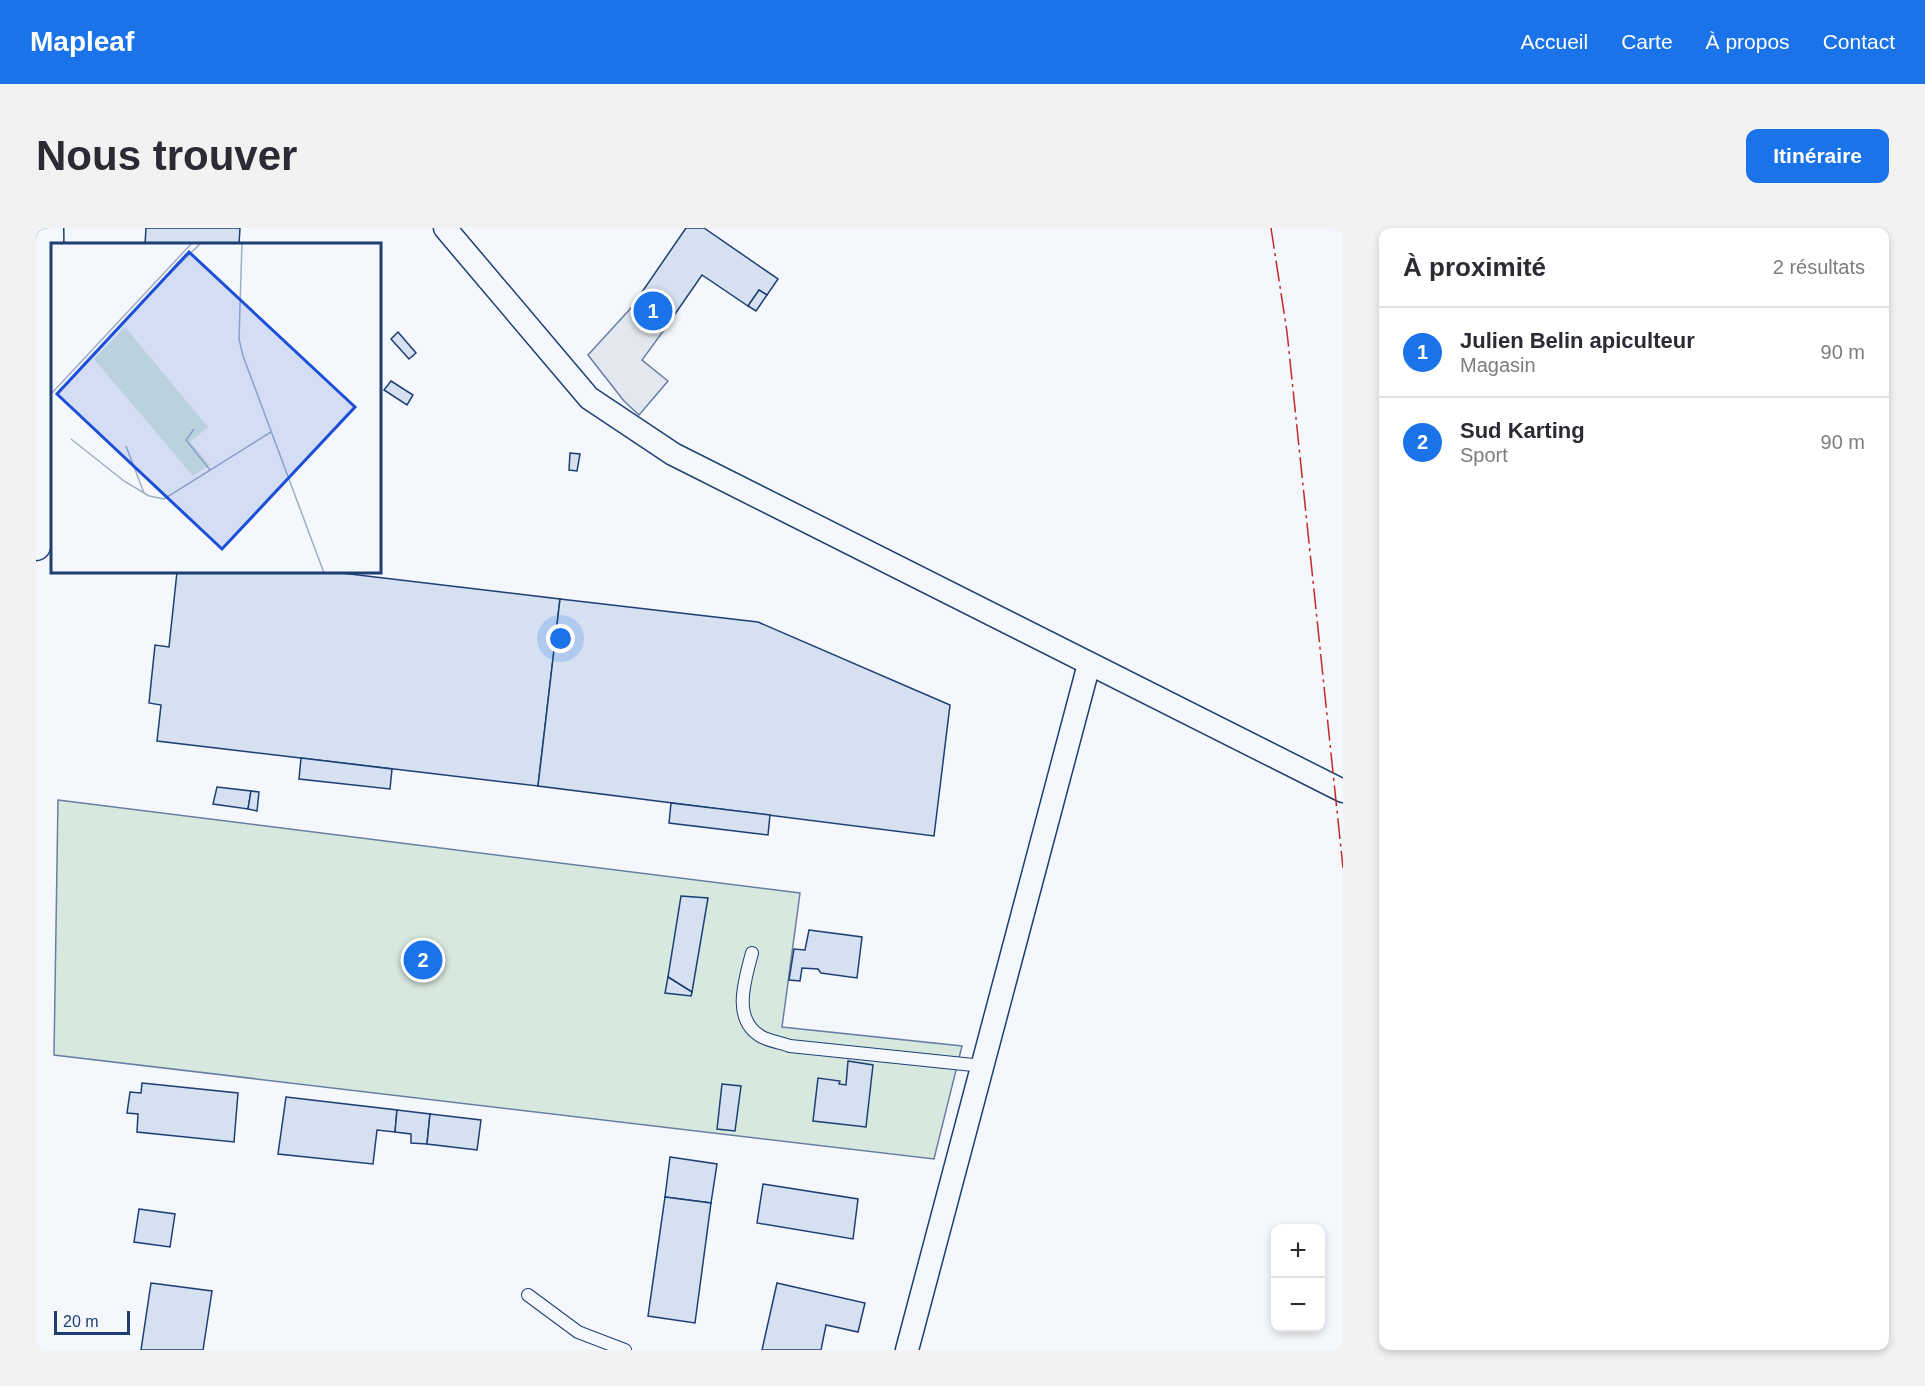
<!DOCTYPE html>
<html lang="fr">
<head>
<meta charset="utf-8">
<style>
  body { margin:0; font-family:Arial,sans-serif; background:#f2f2f3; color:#2b2b33 }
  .controls { position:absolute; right:18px; bottom:18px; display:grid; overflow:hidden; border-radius:12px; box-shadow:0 3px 9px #0003 }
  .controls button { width:54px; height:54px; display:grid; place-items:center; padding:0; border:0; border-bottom:2px solid #e1e1e2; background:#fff; color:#2b2b33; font:30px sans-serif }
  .scale { position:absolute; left:18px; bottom:15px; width:76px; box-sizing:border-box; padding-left:6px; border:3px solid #1d3f73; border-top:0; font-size:16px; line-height:21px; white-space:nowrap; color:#1d3f73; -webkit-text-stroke:4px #f4f7fb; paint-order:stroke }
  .you { position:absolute; left:525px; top:411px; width:21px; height:21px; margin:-15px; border:4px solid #fff; border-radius:50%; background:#1a73e8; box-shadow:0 0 0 9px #1a73e833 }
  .badge { display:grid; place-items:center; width:39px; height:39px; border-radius:50%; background:#1a73e8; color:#fff; font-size:20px; font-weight:700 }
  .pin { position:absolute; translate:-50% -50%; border:3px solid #fff; box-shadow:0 2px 6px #0006 }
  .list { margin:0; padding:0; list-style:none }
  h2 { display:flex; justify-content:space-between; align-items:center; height:78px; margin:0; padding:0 24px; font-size:26px }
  h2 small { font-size:20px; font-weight:400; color:#7c7c81 }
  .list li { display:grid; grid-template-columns:39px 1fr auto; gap:18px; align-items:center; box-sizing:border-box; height:90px; padding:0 24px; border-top:2px solid #e1e1e2 }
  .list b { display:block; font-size:22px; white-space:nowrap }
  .list p { margin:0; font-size:20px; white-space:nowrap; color:#7c7c81 }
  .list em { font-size:20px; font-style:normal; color:#7c7c81 }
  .map { position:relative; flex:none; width:1307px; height:1122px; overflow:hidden; border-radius:12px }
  header { display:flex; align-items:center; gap:36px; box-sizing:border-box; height:84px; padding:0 30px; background:#1a73e8; color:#fff }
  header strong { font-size:28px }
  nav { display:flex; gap:33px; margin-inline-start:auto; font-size:21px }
  .intro { display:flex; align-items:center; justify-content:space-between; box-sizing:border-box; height:144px; padding:0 36px }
  h1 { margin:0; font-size:42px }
  .button { padding:15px 27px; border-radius:12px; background:#1a73e8; color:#fff; font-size:21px; font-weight:700 }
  main { display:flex; gap:36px; padding:0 36px }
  aside { flex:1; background:#fff; border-radius:12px; box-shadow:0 3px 9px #0003 }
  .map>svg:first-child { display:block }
</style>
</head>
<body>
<header>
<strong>Mapleaf</strong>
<nav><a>Accueil</a><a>Carte</a><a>À propos</a><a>Contact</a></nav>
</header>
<div class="intro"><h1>Nous trouver</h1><a class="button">Itinéraire</a></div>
<main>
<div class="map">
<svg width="1307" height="1122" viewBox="0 0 1307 1122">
  <rect width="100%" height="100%" fill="#f4f7fb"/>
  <polygon fill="#d7e8df" stroke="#687fa3" stroke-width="1.5" points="22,572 764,665 746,799 926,818 898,931 18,827"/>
  <polygon fill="#e3e8f0" stroke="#687fa3" stroke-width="1.5" points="595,80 628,102 606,132 632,153 603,187 588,173 552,127"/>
  <g fill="#d5e0f0" stroke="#1d3f73" stroke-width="1.5">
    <polygon points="110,0 204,0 203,16 109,16"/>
    <polygon points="650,0 668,0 742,51 731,67 723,62 712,78 666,47 628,102 595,80"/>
    <polygon points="723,62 731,67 720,83 712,78"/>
    <polygon points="362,104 380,125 373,131 355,111"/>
    <polygon points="355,153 377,167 371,177 348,162"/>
    <polygon points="534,225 544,226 541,243 533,242"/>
    <polygon points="141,344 297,344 524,371 502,558 121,513 125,477 113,475 119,417 133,419"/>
    <polygon points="524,371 722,394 914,477 898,608 502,558"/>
    <polygon points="265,530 356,541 354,561 263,551"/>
    <polygon points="181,559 215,563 212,581 177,576"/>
    <polygon points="215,563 223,564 221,583 212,581"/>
    <polygon points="635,575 734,587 732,607 633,595"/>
    <polygon points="645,668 672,670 656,764 632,749"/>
    <polygon points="773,702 826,709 821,750 785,745 782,741 766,740 764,753 753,752 758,721 769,722"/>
    <polygon points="632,749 656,764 655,768 629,765"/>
    <polygon points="812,833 837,837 830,899 777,893 782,850 804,853 803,856 810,857"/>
    <polygon points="106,855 202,865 198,914 101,904 102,886 91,885 94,864 105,865"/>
    <polygon points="686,856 705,858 699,903 681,901"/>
    <polygon points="250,869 361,882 359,904 341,902 337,936 242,926"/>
    <polygon points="361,882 394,886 391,916 375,915 375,906 359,904"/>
    <polygon points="394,886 445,892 441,922 391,916"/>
    <polygon points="634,929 681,936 675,975 629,969"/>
    <polygon points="727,956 822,971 817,1011 721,995"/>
    <polygon points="629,969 675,975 659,1095 612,1088"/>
    <polygon points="103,981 139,986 134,1019 98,1014"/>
    <polygon points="115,1055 176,1063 167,1122 105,1122"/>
    <polygon points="741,1055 829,1075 822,1104 790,1097 785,1122 726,1122"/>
  </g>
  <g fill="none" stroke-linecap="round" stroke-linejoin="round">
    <defs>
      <g id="service">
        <path d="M716 725C709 752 695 792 726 809 734 813 745 815 754 818L947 838"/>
        <polyline points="492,1067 542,1104 589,1122"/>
      </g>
      <g id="minor">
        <polyline points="409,0 553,170 637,226 1307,563"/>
        <polyline points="871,1122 1053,436"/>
      </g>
      <polyline id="tertiary" points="0,318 4,300 14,80 13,0"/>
    </defs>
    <use href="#service" stroke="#1d3f73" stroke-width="14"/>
    <use href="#minor" stroke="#1d3f73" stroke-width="25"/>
    <use href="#tertiary" stroke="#1d3f73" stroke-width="31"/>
    <use href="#service" stroke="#f4f7fb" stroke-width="12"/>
    <use href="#minor" stroke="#f4f7fb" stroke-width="22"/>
    <use href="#tertiary" stroke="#f4f7fb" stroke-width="28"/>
    <polyline stroke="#c62828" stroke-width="1.5" stroke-dasharray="21 4.5 3 4.5" stroke-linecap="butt" points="1235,0 1251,104 1307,640"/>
  </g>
  <g transform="translate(15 15)">
    <rect width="330" height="330" fill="#f4f7fb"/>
    <path d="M74 84 157 184 139 199 159 222 142 233 43 116Z" fill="#d7e8df"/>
    <path fill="none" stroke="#9eadc5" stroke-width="1.5" d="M191 0 188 96 192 113 273 330M98 51 150 0M0 151 141 0M143 186 135 197 159 227M20 196 73 238 98 253 113 256 220 189M75 203 93 250"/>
    <path fill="#1d4ed8" fill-opacity="0.15" stroke="#1d4ed8" stroke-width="3" d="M138 9 304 164 171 306 6 151Z"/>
    <rect width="330" height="330" fill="none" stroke="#1d3f73" stroke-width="3"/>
  </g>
</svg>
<div class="controls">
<button>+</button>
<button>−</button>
</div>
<div class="scale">20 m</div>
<div class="you"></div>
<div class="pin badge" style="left:617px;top:83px">1</div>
<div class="pin badge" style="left:387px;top:732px">2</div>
</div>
<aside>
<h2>À proximité<small>2 résultats</small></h2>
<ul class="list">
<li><span class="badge">1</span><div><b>Julien Belin apiculteur</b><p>Magasin</p></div><em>90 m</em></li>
<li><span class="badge">2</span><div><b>Sud Karting</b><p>Sport</p></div><em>90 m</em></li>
</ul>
</aside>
</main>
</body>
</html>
